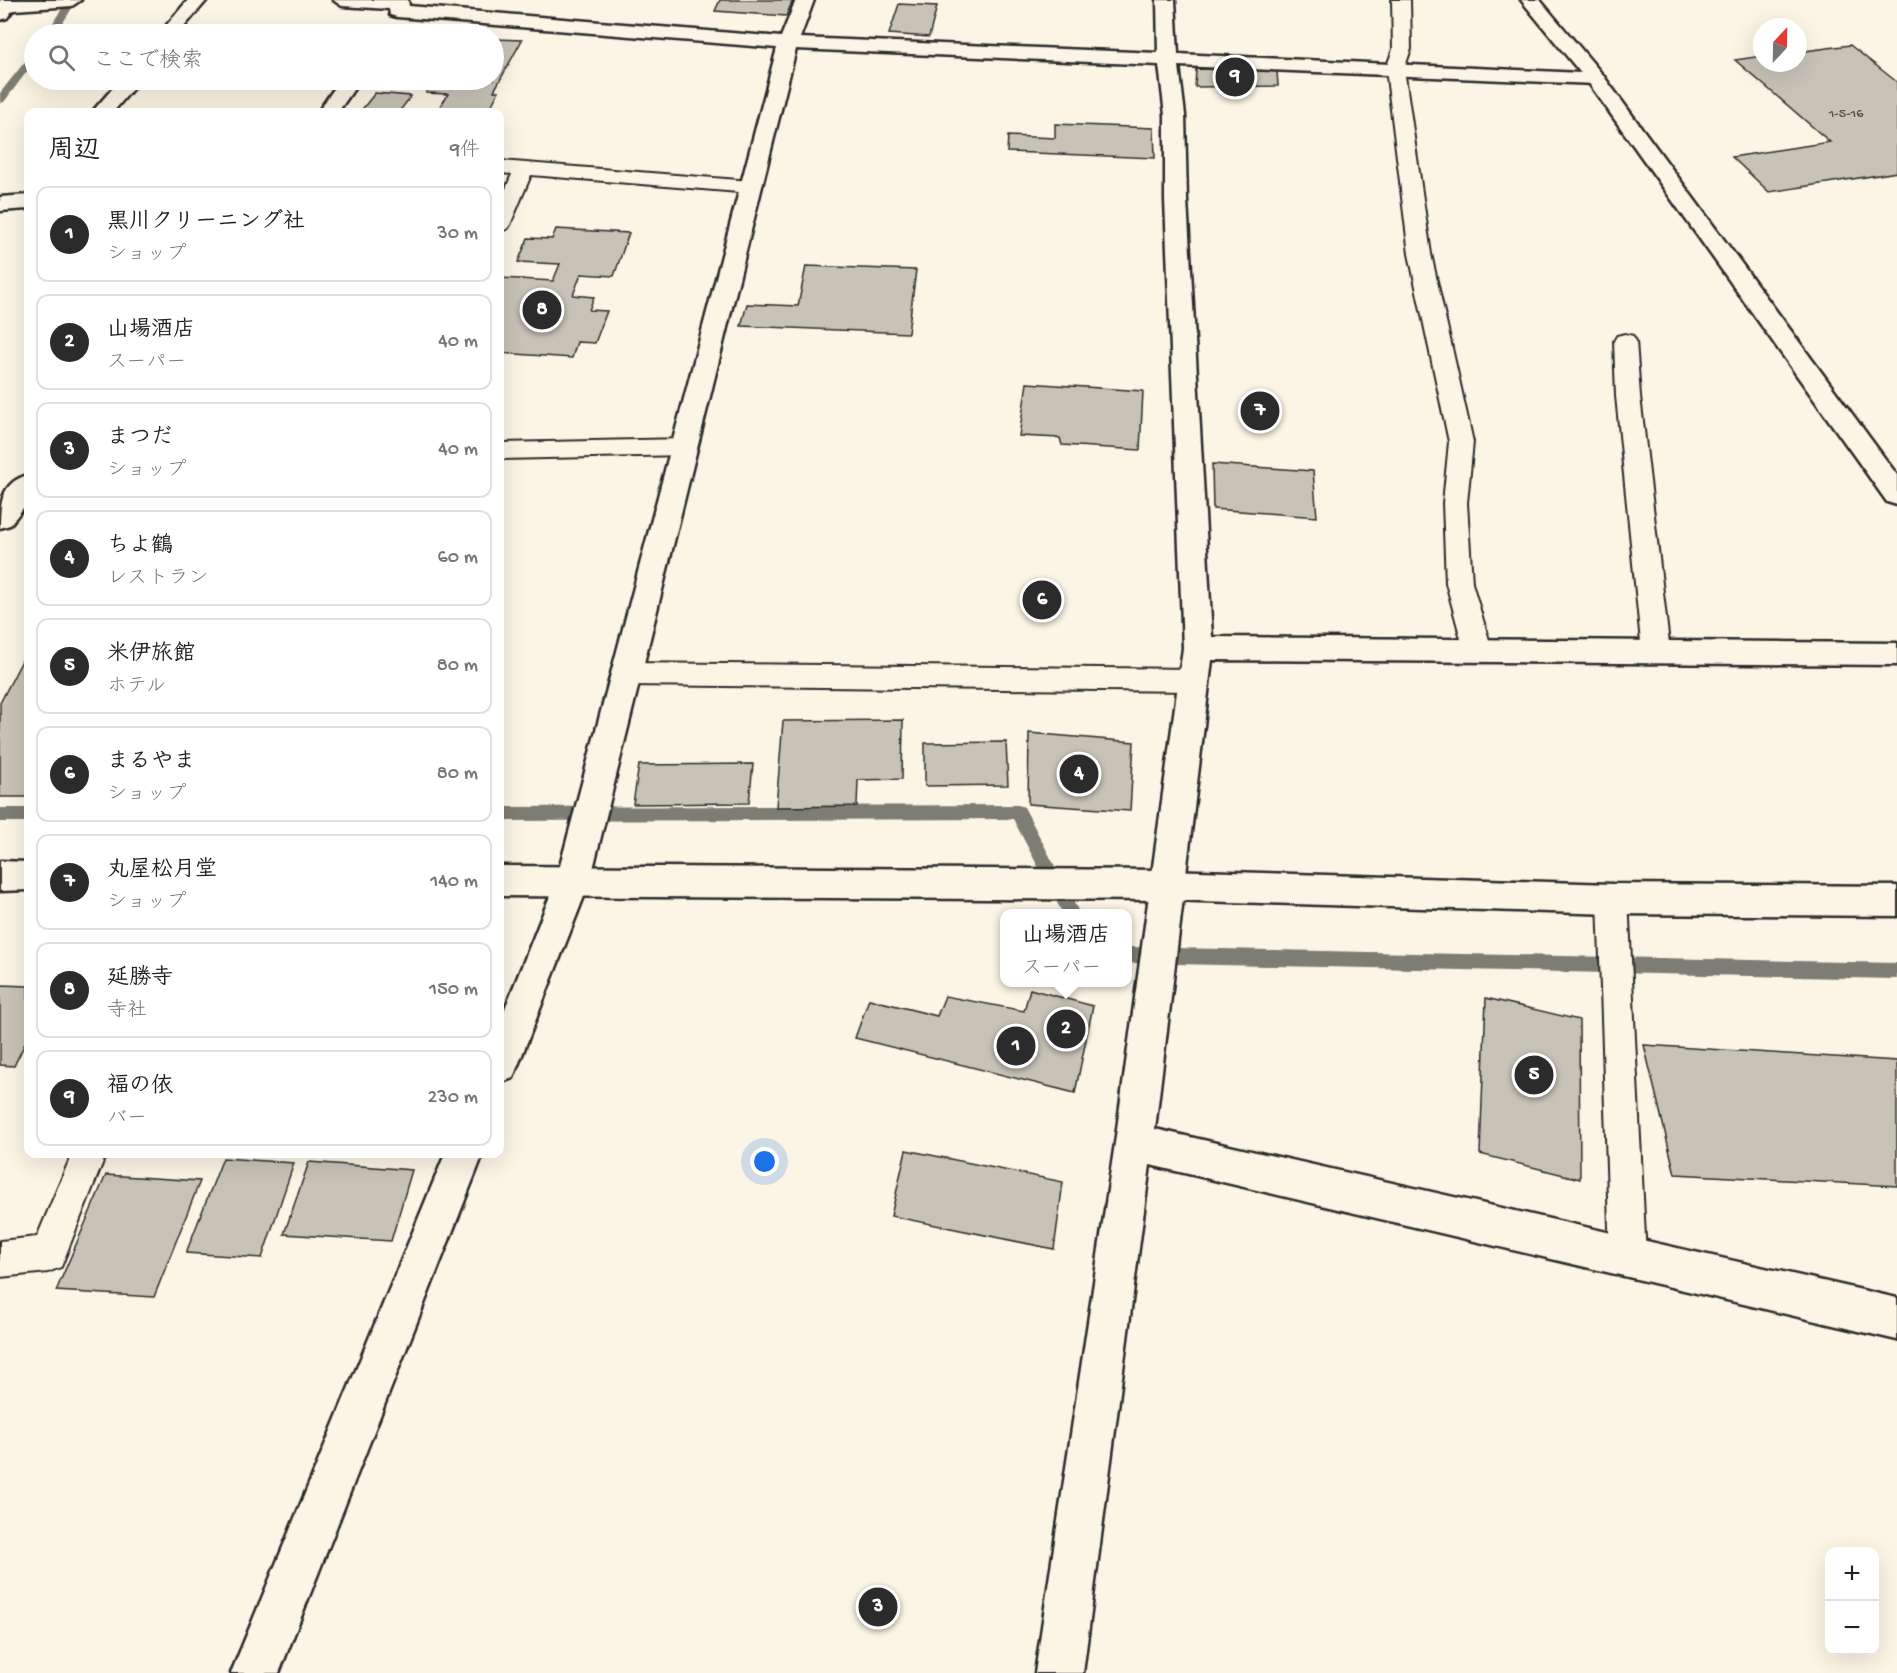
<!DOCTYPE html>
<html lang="ja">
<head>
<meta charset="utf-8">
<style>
  body { margin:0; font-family:"Gochi Hand","Klee One",sans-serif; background:#f6f6f6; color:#202124 }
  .controls { position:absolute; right:18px; bottom:18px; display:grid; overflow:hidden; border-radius:12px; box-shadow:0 6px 24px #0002 }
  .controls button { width:54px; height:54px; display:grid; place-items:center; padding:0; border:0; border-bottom:2px solid #e0e0e0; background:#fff; color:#202124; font:30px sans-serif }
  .compass { position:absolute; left:1753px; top:18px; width:54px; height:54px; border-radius:50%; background:#fff; box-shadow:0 6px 24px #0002; rotate:22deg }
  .you { position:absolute; left:765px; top:1162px; width:21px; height:21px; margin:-15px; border:4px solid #fff; border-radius:50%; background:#1a73e8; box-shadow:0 0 0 9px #1a73e833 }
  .badge { display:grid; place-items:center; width:39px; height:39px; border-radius:50%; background:#2b2b2b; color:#fff; font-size:20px; font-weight:700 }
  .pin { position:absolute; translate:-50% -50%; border:3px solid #fff; box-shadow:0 2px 6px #0006 }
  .popup { position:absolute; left:1000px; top:909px; width:132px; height:78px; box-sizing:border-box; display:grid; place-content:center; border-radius:12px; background:#fff; filter:drop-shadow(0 2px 4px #0005); font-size:20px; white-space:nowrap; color:#757577 }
  .popup b { font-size:22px; color:#202124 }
  .popup::after { content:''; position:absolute; left:50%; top:100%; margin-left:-12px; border:12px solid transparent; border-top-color:#fff }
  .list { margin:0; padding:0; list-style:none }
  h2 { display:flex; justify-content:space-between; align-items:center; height:78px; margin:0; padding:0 24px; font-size:26px }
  h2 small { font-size:20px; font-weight:400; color:#757577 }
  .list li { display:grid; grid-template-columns:39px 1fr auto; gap:18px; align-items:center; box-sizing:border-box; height:96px; margin:0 12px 12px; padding:0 12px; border:2px solid #e0e0e0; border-radius:12px }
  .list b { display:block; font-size:22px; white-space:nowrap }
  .list p { margin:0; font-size:20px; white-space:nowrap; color:#757577 }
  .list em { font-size:20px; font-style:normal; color:#757577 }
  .icon { flex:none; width:33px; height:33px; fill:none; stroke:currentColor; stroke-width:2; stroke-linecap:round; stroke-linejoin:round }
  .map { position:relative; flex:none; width:1897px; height:1673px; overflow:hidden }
  .search { position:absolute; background:#fff; box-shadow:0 6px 24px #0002; left:24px; top:24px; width:480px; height:66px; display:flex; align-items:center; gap:15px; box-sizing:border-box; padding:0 21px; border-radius:33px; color:#757577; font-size:22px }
  .panel { position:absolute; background:#fff; box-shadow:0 6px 24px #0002; left:24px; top:108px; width:480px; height:1050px; border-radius:12px }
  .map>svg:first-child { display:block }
</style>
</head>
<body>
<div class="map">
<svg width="1897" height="1673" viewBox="0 0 1897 1673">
  <rect width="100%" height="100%" fill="#fcf5e5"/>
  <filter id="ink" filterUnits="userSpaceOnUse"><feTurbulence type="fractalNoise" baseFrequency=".0167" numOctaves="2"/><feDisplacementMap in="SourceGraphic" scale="12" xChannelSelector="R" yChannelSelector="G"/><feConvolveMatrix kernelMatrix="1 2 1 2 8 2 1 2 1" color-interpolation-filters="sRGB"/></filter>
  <g filter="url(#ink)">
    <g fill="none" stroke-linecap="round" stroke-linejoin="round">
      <g fill="#7d7b74" fill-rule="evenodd">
        <polygon points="67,0 77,0 56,34 46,34"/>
        <polygon points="34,53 34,62 4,102 0,103 0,93 31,54"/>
        <polygon points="1018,805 1024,807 1080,914 1063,914 1013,819 500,821 500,807"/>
        <rect x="0" y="808" width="28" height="14"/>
        <polygon points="1128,947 1897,963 1897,979 1128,963"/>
      </g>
    </g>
    <g fill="#c8c3b7" stroke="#2b2b2b" stroke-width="1.5">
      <polygon points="720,0 793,0 786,16 715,11"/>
      <polygon points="899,4 937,6 929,37 889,34"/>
      <polygon points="494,39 522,40 494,91 499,91 488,112 437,112 448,94 426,93 433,80 494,80"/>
      <polygon points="1850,45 1897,82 1897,172 1769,192 1732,157 1830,142 1735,60 1762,56 1762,63 1798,63 1798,52"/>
      <polygon points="1196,69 1277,71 1278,86 1195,87"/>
      <polygon points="375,93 411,96 399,112 360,112"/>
      <polygon points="1055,124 1154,128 1155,158 1007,152 1008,136 1055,138"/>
      <polygon points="556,229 629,233 614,276 581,274 573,295 594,297 589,310 607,311 595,343 577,342 572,358 500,353 500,278 553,281 560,264 518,262 528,238 552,239"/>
      <polygon points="806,266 916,270 908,333 741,326 747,304 798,306"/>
      <polygon points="1027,383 1143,391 1140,450 1062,445 1060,438 1019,436"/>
      <polygon points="1212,464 1313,471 1317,517 1213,509"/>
      <polygon points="28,649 28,797 0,797 0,703"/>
      <polygon points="903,720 902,779 858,780 857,806 776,807 783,721"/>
      <polygon points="1029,733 1134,742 1130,811 1028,804"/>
      <polygon points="1006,742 1008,785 925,786 925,743"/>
      <polygon points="753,764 749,803 633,804 639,765"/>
      <polygon points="0,985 28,986 28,1037 14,1066 0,1065"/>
      <polygon points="1030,989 1093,1006 1075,1093 855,1038 869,999 937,1016 945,996 1024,1011"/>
      <polygon points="1486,998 1579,1020 1580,1179 1480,1154"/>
      <polygon points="1644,1045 1897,1061 1897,1186 1675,1174"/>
      <polygon points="906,1150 1063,1182 1054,1249 891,1216"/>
      <polygon points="223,1158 294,1163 262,1258 186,1253"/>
      <polygon points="309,1162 412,1170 391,1241 284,1234"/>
      <polygon points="106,1175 200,1181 154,1297 56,1291"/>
    </g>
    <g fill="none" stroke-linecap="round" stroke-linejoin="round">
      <defs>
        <g id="lane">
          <polygon points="1392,0 1410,0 1411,49 1404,69 1431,254 1473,442 1467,503 1472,583 1492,650 1488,657 1478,660 1468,657 1464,650 1446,583 1443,503 1449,442 1409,254 1386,69 1393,49"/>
          <polygon points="500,161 751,181 758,183 761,187 758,191 751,193 531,175 510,225 507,229 500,231 500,203 512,174 500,173"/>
          <polygon points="1625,334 1633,336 1636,341 1640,396 1670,652 1666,659 1656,662 1646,659 1642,652 1616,396 1614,341 1617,336"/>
          <polygon points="685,439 693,441 697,447 693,453 685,455 500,459 500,443"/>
          <polygon points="627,663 1193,669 1203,672 1207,680 1203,688 1193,691 627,685 617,682 613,674 617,666"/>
          <polygon points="1613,885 1624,889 1628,899 1646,1257 1641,1270 1628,1275 1615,1270 1610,1257 1598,899 1602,889"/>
          <polygon points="72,1154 106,1154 61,1267 48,1272 0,1277 0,1241 37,1237"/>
        </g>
        <g id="street">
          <polygon points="0,0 81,0 72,6 0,11"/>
          <polygon points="188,0 207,0 178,34 159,34"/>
          <polygon points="333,0 408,0 409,6 781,37 796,0 814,0 800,38 1158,53 1157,0 1175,0 1178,54 1602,74 1605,78 1602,82 1595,84 1179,66 1185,115 1187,200 1212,637 1897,643 1897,665 1212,660 1155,1129 1897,1298 1897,1340 1150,1165 1083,1673 1035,1673 1115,1143 1183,648 1165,200 1165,115 1159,65 796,49 590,881 513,1078 500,1083 500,1021 556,881 777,48 397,17 390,15 389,9 342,6"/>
          <polygon points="120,80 140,80 113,112 92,112"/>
          <polygon points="340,80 360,80 338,112 318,112"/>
          <polygon points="28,195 28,209 0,211 0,197"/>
          <path d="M28 475V502L10 525 0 528C0 504 1 482 28 475Z"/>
          <polygon points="445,1154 483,1154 279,1673 231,1673"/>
        </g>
        <g id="secondary">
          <polygon points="1,0 20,0 7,18 0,20"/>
          <polygon points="1521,0 1540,0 1602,74 1897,475 1897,505 1887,502 1588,82"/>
          <polygon points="0,861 28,862 28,890 0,891"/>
          <polygon points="500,866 1167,870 1613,884 1897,886 1897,916 1613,914 1167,900 500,896"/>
        </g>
      </defs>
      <use href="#lane" stroke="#2b2b2b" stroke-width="4"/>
      <use href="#street" stroke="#2b2b2b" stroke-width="5"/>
      <use href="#secondary" stroke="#2b2b2b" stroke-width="5"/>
      <use href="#lane" fill="#fcf5e5" fill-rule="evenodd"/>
      <use href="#street" fill="#fcf5e5" fill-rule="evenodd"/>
      <use href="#secondary" fill="#fcf5e5" fill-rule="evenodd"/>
    </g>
  </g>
  <g text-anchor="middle" stroke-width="6" stroke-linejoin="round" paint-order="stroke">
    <g font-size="14" fill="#52514e">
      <text x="1846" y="117">1-5-16</text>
    </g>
  </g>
</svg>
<div class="controls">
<button>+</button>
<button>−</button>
</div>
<svg class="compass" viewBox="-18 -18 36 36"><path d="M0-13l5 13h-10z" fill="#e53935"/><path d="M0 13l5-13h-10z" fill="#757577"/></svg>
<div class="you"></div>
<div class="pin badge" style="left:1016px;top:1046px">1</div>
<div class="pin badge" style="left:1066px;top:1029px">2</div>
<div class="popup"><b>山場酒店</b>スーパー</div>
<div class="pin badge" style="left:878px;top:1607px">3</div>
<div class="pin badge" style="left:1079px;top:774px">4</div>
<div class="pin badge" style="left:1534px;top:1075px">5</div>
<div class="pin badge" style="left:1042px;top:600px">6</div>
<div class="pin badge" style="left:1260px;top:411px">7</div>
<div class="pin badge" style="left:542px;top:310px">8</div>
<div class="pin badge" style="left:1235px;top:77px">9</div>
<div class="search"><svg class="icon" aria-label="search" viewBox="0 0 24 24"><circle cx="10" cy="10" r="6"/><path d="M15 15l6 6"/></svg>ここで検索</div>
<section class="panel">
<h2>周辺<small>9件</small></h2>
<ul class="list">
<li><span class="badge">1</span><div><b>黒川クリーニング社</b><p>ショップ</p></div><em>30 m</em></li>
<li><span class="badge">2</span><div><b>山場酒店</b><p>スーパー</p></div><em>40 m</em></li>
<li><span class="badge">3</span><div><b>まつだ</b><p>ショップ</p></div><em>40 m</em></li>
<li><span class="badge">4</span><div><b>ちよ鶴</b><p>レストラン</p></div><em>60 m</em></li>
<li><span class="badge">5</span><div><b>米伊旅館</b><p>ホテル</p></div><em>80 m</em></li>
<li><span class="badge">6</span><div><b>まるやま</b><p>ショップ</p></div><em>80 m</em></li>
<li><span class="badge">7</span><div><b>丸屋松月堂</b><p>ショップ</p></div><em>140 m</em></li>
<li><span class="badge">8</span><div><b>延勝寺</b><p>寺社</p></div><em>150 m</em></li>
<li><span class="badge">9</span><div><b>福の依</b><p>バー</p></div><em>230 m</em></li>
</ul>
</section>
</div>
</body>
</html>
